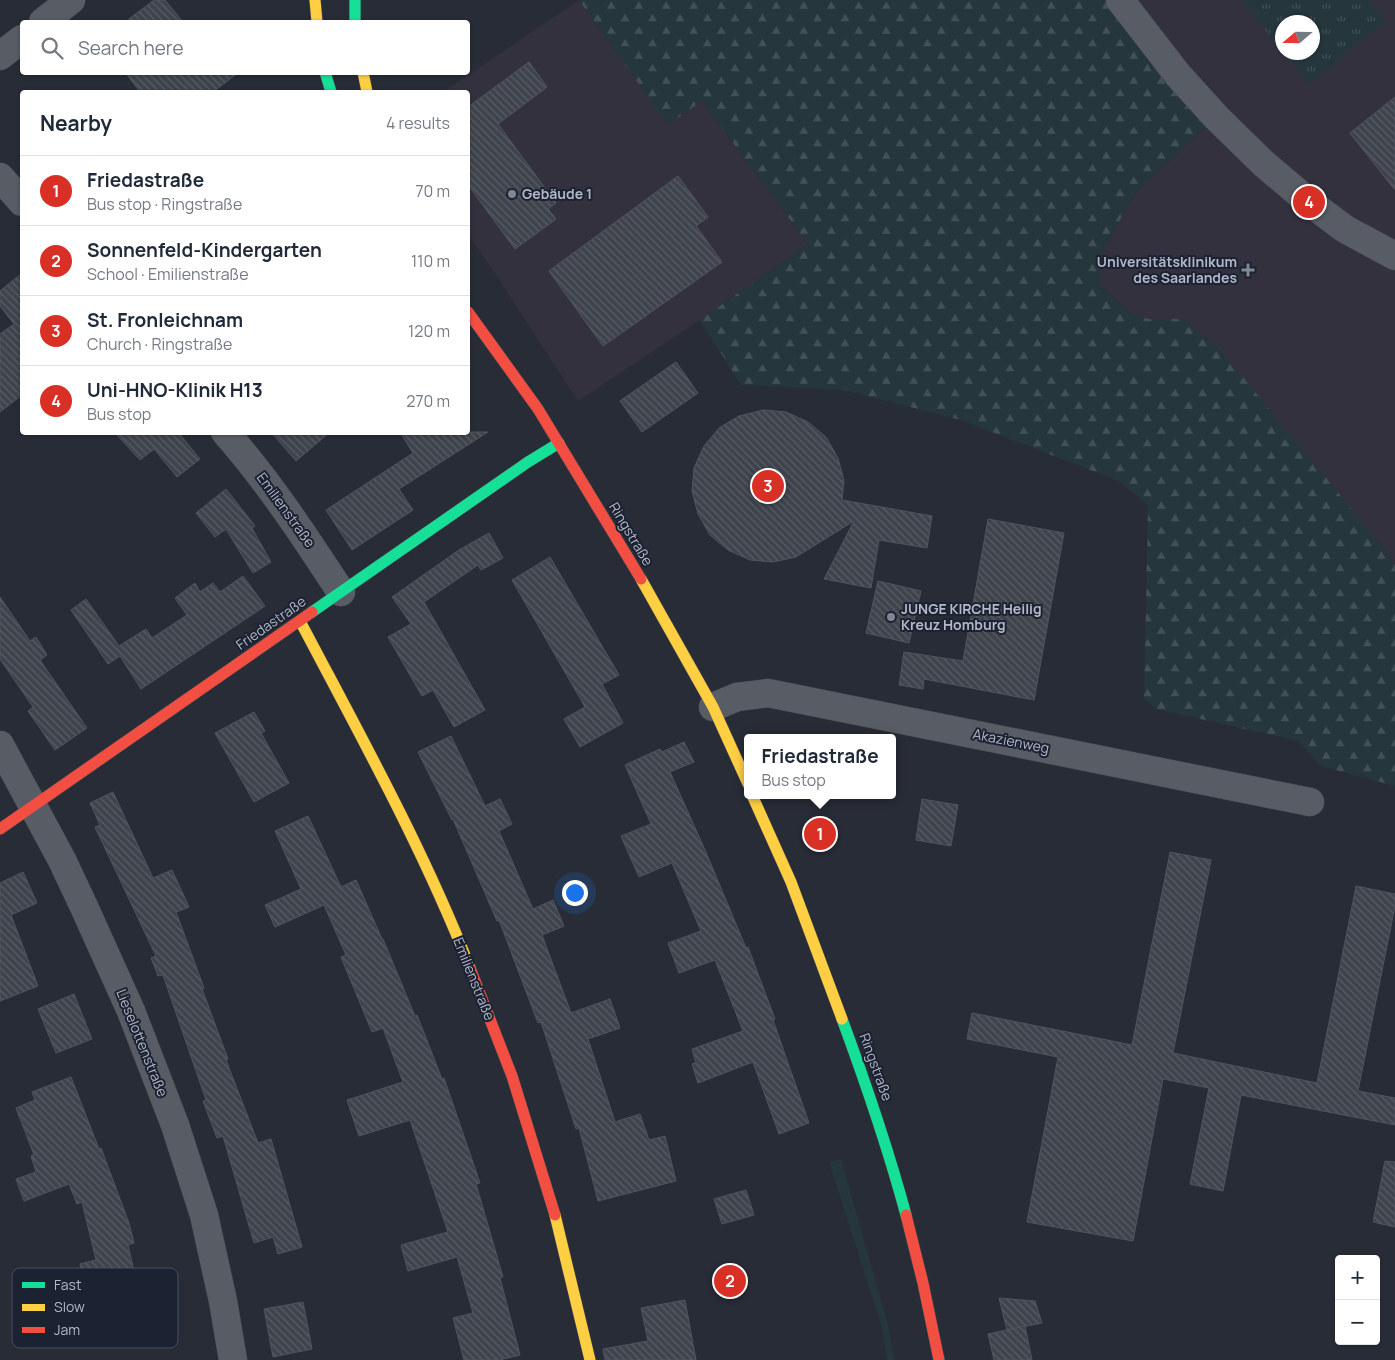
<!DOCTYPE html>
<html lang="en">
<head>
<meta charset="utf-8">
<style>
  body { margin:0; font-family:Manrope,sans-serif; background:#f2f2f3; color:#1f2937 }
  .controls { position:absolute; right:15px; bottom:15px; display:grid; overflow:hidden; border-radius:5px; box-shadow:0 1px 4px #0004 }
  .controls button { width:45px; height:45px; display:grid; place-items:center; padding:0; border:0; border-bottom:1px solid #e0e1e3; background:#fff; color:#1f2937; font:25px sans-serif }
  .compass { position:absolute; left:1275px; top:15px; width:45px; height:45px; border-radius:50%; background:#fff; box-shadow:0 1px 4px #0004; rotate:250deg }
  .you { position:absolute; left:574px; top:892px; width:18px; height:18px; margin:-12px; border:4px solid #fff; border-radius:50%; background:#1a73e8; box-shadow:0 0 0 8px #1a73e833 }
  .badge { display:grid; place-items:center; width:32px; height:32px; border-radius:50%; background:#d93025; color:#fff; font-size:16px; font-weight:700 }
  .pin { position:absolute; translate:-50% -50%; border:2px solid #fff; box-shadow:0 1px 5px #0006 }
  .popup { position:absolute; left:744px; top:734px; width:152px; height:65px; box-sizing:border-box; display:grid; place-content:center; border-radius:5px; background:#fff; filter:drop-shadow(0 1px 4px #0005); font-size:16px; white-space:nowrap; color:#747a83 }
  .popup b { font-size:19px; color:#1f2937 }
  .popup::after { content:''; position:absolute; left:50%; top:100%; margin-left:-10px; border:10px solid transparent; border-top-color:#fff }
  .list { margin:0; padding:0; list-style:none }
  h2 { display:flex; justify-content:space-between; align-items:center; height:65px; margin:0; padding:0 20px; font-size:21px }
  h2 small { font-size:16px; font-weight:400; color:#747a83 }
  .list li { display:grid; grid-template-columns:32px 1fr auto; gap:15px; align-items:center; box-sizing:border-box; height:70px; padding:0 20px; border-top:1px solid #e0e1e3 }
  .list b { display:block; font-size:19px; white-space:nowrap }
  .list p { margin:0; font-size:16px; white-space:nowrap; color:#747a83 }
  .list em { font-size:16px; font-style:normal; color:#747a83 }
  .icon { flex:none; width:28px; height:28px; fill:none; stroke:currentColor; stroke-width:2; stroke-linecap:round; stroke-linejoin:round }
  .map { position:relative; flex:none; width:1395px; height:1360px; overflow:hidden }
  .search { position:absolute; background:#fff; box-shadow:0 1px 4px #0004; left:20px; top:20px; width:450px; height:55px; display:flex; align-items:center; gap:12px; box-sizing:border-box; padding:0 18px; border-radius:5px; color:#747a83; font-size:19px }
  .panel { position:absolute; background:#fff; box-shadow:0 1px 4px #0004; left:20px; top:90px; width:450px; height:345px; border-radius:5px }
  .map>svg:first-child { display:block }
</style>
</head>
<body>
<div class="map">
<svg width="1395" height="1360" viewBox="0 0 1395 1360">
  <defs>
    <pattern id="forest-firs" width="22" height="20" patternUnits="userSpaceOnUse" patternTransform="scale(1.25)"><rect width="22" height="20" fill="#25363c"/><path d="M5 1l3.5 6h-7zM16 11l3.5 6h-7z" fill="#425157"/></pattern>
    <pattern id="park-tufts" width="24" height="20" patternUnits="userSpaceOnUse" patternTransform="scale(1.25)"><rect width="24" height="20" fill="#25363c"/><path d="M3 7l-1-3M5 7V3M7 7l1-3M15 17l-1-3M17 17v-4M19 17l1-3" fill="none" stroke="#425157"/></pattern>
    <pattern id="building-back-hatch" width="6" height="6" patternUnits="userSpaceOnUse" patternTransform="scale(1.25)"><rect width="6" height="6" fill="#3f434c"/><path d="M-1 5l2 2M0 0l6 6M5-1l2 2" fill="none" stroke="#585c64"/></pattern>
  </defs>
  <rect width="100%" height="100%" fill="#282c36"/>
  <g fill="#34313f" fill-rule="evenodd">
    <polygon points="579,0 668,124 702,101 808,244 700,320 578,401 496,275 468,234 468,92 443,92"/>
    <path d="M1104 0H1395V564L1388 553 1184 319H1149L1131 314 1101 286V254L1135 193 1207 126ZM1282 22H1312V52H1282Z"/>
  </g>
  <polygon fill="#25363c" points="841,1159 887,1321 895,1360 887,1360 881,1325 829,1162"/>
  <polygon fill="url(#forest-firs)" points="579,0 1104,0 1207,126 1135,193 1101,254 1101,286 1131,314 1149,319 1184,319 1217,346 1388,553 1395,564 1395,786 1321,766 1299,741 1156,709 1144,698 1148,505 1119,481 961,420 844,390 741,385 700,320 808,244 702,101 668,125"/>
  <polygon fill="url(#park-tufts)" points="1241,0 1368,0 1386,21 1310,84 1284,53 1312,52 1312,22 1282,22 1282,51"/>
  <g fill="url(#building-back-hatch)" stroke="#50545e">
    <polygon points="154,0 165,0 183,22 125,22"/>
    <polygon points="529,62 547,87 498,124 556,203 548,209 556,219 515,249 468,185 468,107"/>
    <polygon points="125,72 239,72 213,92 140,92"/>
    <polygon points="1395,97 1395,190 1350,133"/>
    <polygon points="678,176 708,217 696,226 722,262 603,346 549,271"/>
    <polygon points="22,273 22,395 0,412 0,334 14,324 0,306 0,291"/>
    <polygon points="676,362 698,393 642,432 620,401"/>
    <polygon points="763,410 786,412 808,422 826,437 838,458 844,481 842,500 932,516 927,548 879,540 871,588 824,579 854,521 796,557 773,562 750,560 728,550 710,535 698,514 692,491 694,468 704,446 719,428 739,416"/>
    <polygon points="114,432 178,432 200,459 177,477 154,449 140,460"/>
    <polygon points="271,432 330,432 296,461"/>
    <polygon points="400,432 488,432 399,489 413,510 352,550 326,510 413,453"/>
    <polygon points="226,489 255,526 252,528 271,562 253,573 226,529 215,537 196,513"/>
    <polygon points="988,519 1064,533 1034,700 924,679 923,689 899,685 904,652 963,661"/>
    <polygon points="489,533 503,558 481,570 478,565 424,602 485,710 454,727 433,690 422,696 388,637 411,624 392,597 459,550"/>
    <polygon points="550,557 619,675 602,684 623,723 580,747 564,719 585,707 512,580"/>
    <polygon points="243,576 265,606 141,689 120,656 108,664 71,610 86,599 119,646 146,629 152,638 187,615 175,598 195,583 200,592 213,583 220,592"/>
    <polygon points="878,581 921,591 909,643 866,633"/>
    <polygon points="0,597 30,641 36,637 47,655 40,660 87,728 55,750 28,711 33,707 0,659"/>
    <polygon points="254,712 265,731 261,733 289,783 254,802 215,733"/>
    <polygon points="451,736 485,806 500,799 512,824 499,831 533,909 553,900 564,926 542,935 571,1013 610,999 620,1028 588,1039 615,1122 640,1114 649,1140 665,1136 676,1181 598,1201 579,1128 576,1129 541,1022 538,1023 499,920 497,921 453,819 452,820 418,752"/>
    <polygon points="684,742 694,762 670,772 705,850 746,948 748,947 775,1019 773,1020 809,1123 779,1134 753,1062 698,1083 692,1064 696,1063 692,1049 743,1031 715,960 679,973 668,943 701,931 672,863 639,877 621,836 651,824 625,765 660,749 662,752"/>
    <polygon points="113,792 153,878 172,870 189,907 176,912 204,988 202,989 228,1059 226,1060 258,1143 271,1139 302,1247 278,1254 273,1237 254,1243 223,1136 217,1138 203,1101 206,1100 163,975 158,976 151,958 156,956 95,827 100,825 90,803"/>
    <polygon points="922,799 958,805 951,846 916,840"/>
    <polygon points="308,816 341,887 356,880 382,939 383,939 415,1016 417,1015 442,1079 444,1078 480,1183 476,1184 503,1277 500,1278 520,1355 499,1360 464,1360 453,1318 473,1313 457,1257 408,1271 401,1245 448,1232 410,1120 359,1136 347,1100 403,1082 383,1028 372,1032 341,957 346,955 324,905 275,927 265,905 301,889 275,831"/>
    <polygon points="1170,852 1211,860 1173,1053 1317,1083 1356,886 1395,894 1395,906 1358,1091 1395,1098 1395,1125 1241,1095 1223,1191 1190,1184 1209,1088 1163,1079 1133,1241 1027,1222 1058,1057 967,1039 972,1013 1132,1045"/>
    <polygon points="23,872 37,903 11,915 38,986 0,1001 0,883"/>
    <polygon points="74,994 92,1039 56,1053 38,1009"/>
    <polygon points="71,1077 99,1149 101,1148 129,1223 134,1243 128,1245 147,1328 96,1339 80,1264 96,1260 82,1202 77,1204 69,1184 24,1201 16,1179 36,1172 31,1156 34,1155 16,1108 35,1100 32,1092"/>
    <polygon points="1385,1161 1395,1162 1395,1227 1373,1222"/>
    <polygon points="746,1190 754,1215 722,1224 714,1199"/>
    <polygon points="999,1298 1035,1301 1042,1323 1007,1330"/>
    <polygon points="685,1300 696,1360 605,1360 603,1349 648,1341 641,1308"/>
    <polygon points="303,1302 312,1349 273,1357 264,1309"/>
    <polygon points="1025,1326 1032,1360 994,1360 988,1334"/>
  </g>
  <g fill="none" stroke-linecap="round" stroke-linejoin="round">
    <defs>
      <g id="street">
        <polyline points="1120,0 1178,75 1216,117 1263,163 1309,202 1345,229 1395,256"/>
        <polyline points="43,22 71,0"/>
        <polyline points="0,56 22,39"/>
        <polyline points="0,177 22,202"/>
        <path d="M225 432C269 482 305 537 341 592"/>
        <polyline points="713,707 737,697 768,693 1310,802"/>
        <polyline points="0,745 62,860 85,909 131,1011 175,1125 204,1215 223,1301 233,1360"/>
      </g>
      <g id="fast">
        <polyline points="355,0 355,22"/>
        <polyline points="325,72 331,92"/>
        <polyline points="312,612 528,462 559,443"/>
        <path d="M842 1019C866 1084 888 1148 906 1215"/>
      </g>
      <g id="slow">
        <polyline points="315,0 317,22"/>
        <polyline points="363,72 367,92"/>
        <polyline points="641,579 713,707 748,784"/>
        <path d="M300 621C360 735 423 848 470 968"/>
        <polyline points="752,795 791,882 842,1019"/>
        <polyline points="555,1215 590,1360"/>
      </g>
      <g id="jam">
        <polyline points="468,312 538,409 641,579"/>
        <polyline points="0,829 312,612"/>
        <polyline points="470,968 512,1076 555,1215"/>
        <polyline points="906,1215 923,1283 939,1360"/>
      </g>
    </defs>
    <use href="#street" stroke="#44484f" stroke-width="29"/>
    <use href="#fast" stroke="#44484f" stroke-width="12"/>
    <use href="#slow" stroke="#44484f" stroke-width="12"/>
    <use href="#jam" stroke="#44484f" stroke-width="12"/>
    <use href="#street" stroke="#585c64" stroke-width="28"/>
    <use href="#fast" stroke="#16e098" stroke-width="11"/>
    <use href="#slow" stroke="#ffcf43" stroke-width="11"/>
    <use href="#jam" stroke="#f24e42" stroke-width="11"/>
  </g>
  <g fill="#828795" stroke="#1b2231" stroke-width="2">
    <circle cx="512" cy="194" r="5"/>
    <path d="M1245.5 262.5h5v5h5v5h-5v5h-5v-5h-5v-5h5z"/>
    <circle cx="891" cy="617" r="5"/>
  </g>
  <g text-anchor="middle" stroke-width="4" stroke-linejoin="round" paint-order="stroke">
    <g font-size="14" font-weight="bold" fill="#b2b8c8" stroke="#1b2231" text-anchor="start">
      <text x="522" y="199">Gebäude 1</text>
      <text x="1237" y="267" text-anchor="end">Universitätsklinikum<tspan x="1237" dy="16">des Saarlandes</tspan></text>
      <text x="901" y="614">JUNGE KIRCHE Heilig<tspan x="901" dy="16">Kreuz Homburg</tspan></text>
    </g>
    <g font-size="14" fill="#b2b8c8" stroke="#1b2231">
      <text transform="translate(286 510) rotate(54)" y="5">Emilienstraße</text>
      <text transform="translate(631 534) rotate(59)" y="5">Ringstraße</text>
      <text transform="translate(271 623) rotate(-35)" y="5">Friedastraße</text>
      <text transform="translate(1011 741) rotate(11)" y="5">Akazienweg</text>
      <text transform="translate(474 979) rotate(68)" y="5">Emilienstraße</text>
      <text transform="translate(142 1043) rotate(68)" y="5">Lieselottenstraße</text>
      <text transform="translate(876 1067) rotate(70)" y="5">Ringstraße</text>
    </g>
  </g>
  <rect x="12" y="1268" width="166" height="80" rx="8" fill="#1b2231" stroke="#484f5e" stroke-width="1"/>
  <rect x="22" y="1282" width="23" height="6" fill="#16e098"/>
  <rect x="22" y="1304" width="23" height="7" fill="#ffcf43"/>
  <rect x="22" y="1327" width="23" height="6" fill="#f24e42"/>
  <g font-size="14" fill="#b2b8c8">
    <text x="54" y="1290">Fast</text>
    <text x="54" y="1312">Slow</text>
    <text x="54" y="1335">Jam</text>
  </g>
</svg>
<div class="controls">
<button>+</button>
<button>−</button>
</div>
<svg class="compass" viewBox="-18 -18 36 36"><path d="M0-13l5 13h-10z" fill="#e53935"/><path d="M0 13l5-13h-10z" fill="#747a83"/></svg>
<div class="you"></div>
<div class="pin badge" style="left:820px;top:834px">1</div>
<div class="popup"><b>Friedastraße</b>Bus stop</div>
<div class="pin badge" style="left:730px;top:1281px">2</div>
<div class="pin badge" style="left:768px;top:486px">3</div>
<div class="pin badge" style="left:1309px;top:202px">4</div>
<div class="search"><svg class="icon" aria-label="search" viewBox="0 0 24 24"><circle cx="10" cy="10" r="6"/><path d="M15 15l6 6"/></svg>Search here</div>
<section class="panel">
<h2>Nearby<small>4 results</small></h2>
<ul class="list">
<li><span class="badge">1</span><div><b>Friedastraße</b><p>Bus stop · Ringstraße</p></div><em>70 m</em></li>
<li><span class="badge">2</span><div><b>Sonnenfeld-Kindergarten</b><p>School · Emilienstraße</p></div><em>110 m</em></li>
<li><span class="badge">3</span><div><b>St. Fronleichnam</b><p>Church · Ringstraße</p></div><em>120 m</em></li>
<li><span class="badge">4</span><div><b>Uni-HNO-Klinik H13</b><p>Bus stop</p></div><em>270 m</em></li>
</ul>
</section>
</div>
</body>
</html>
